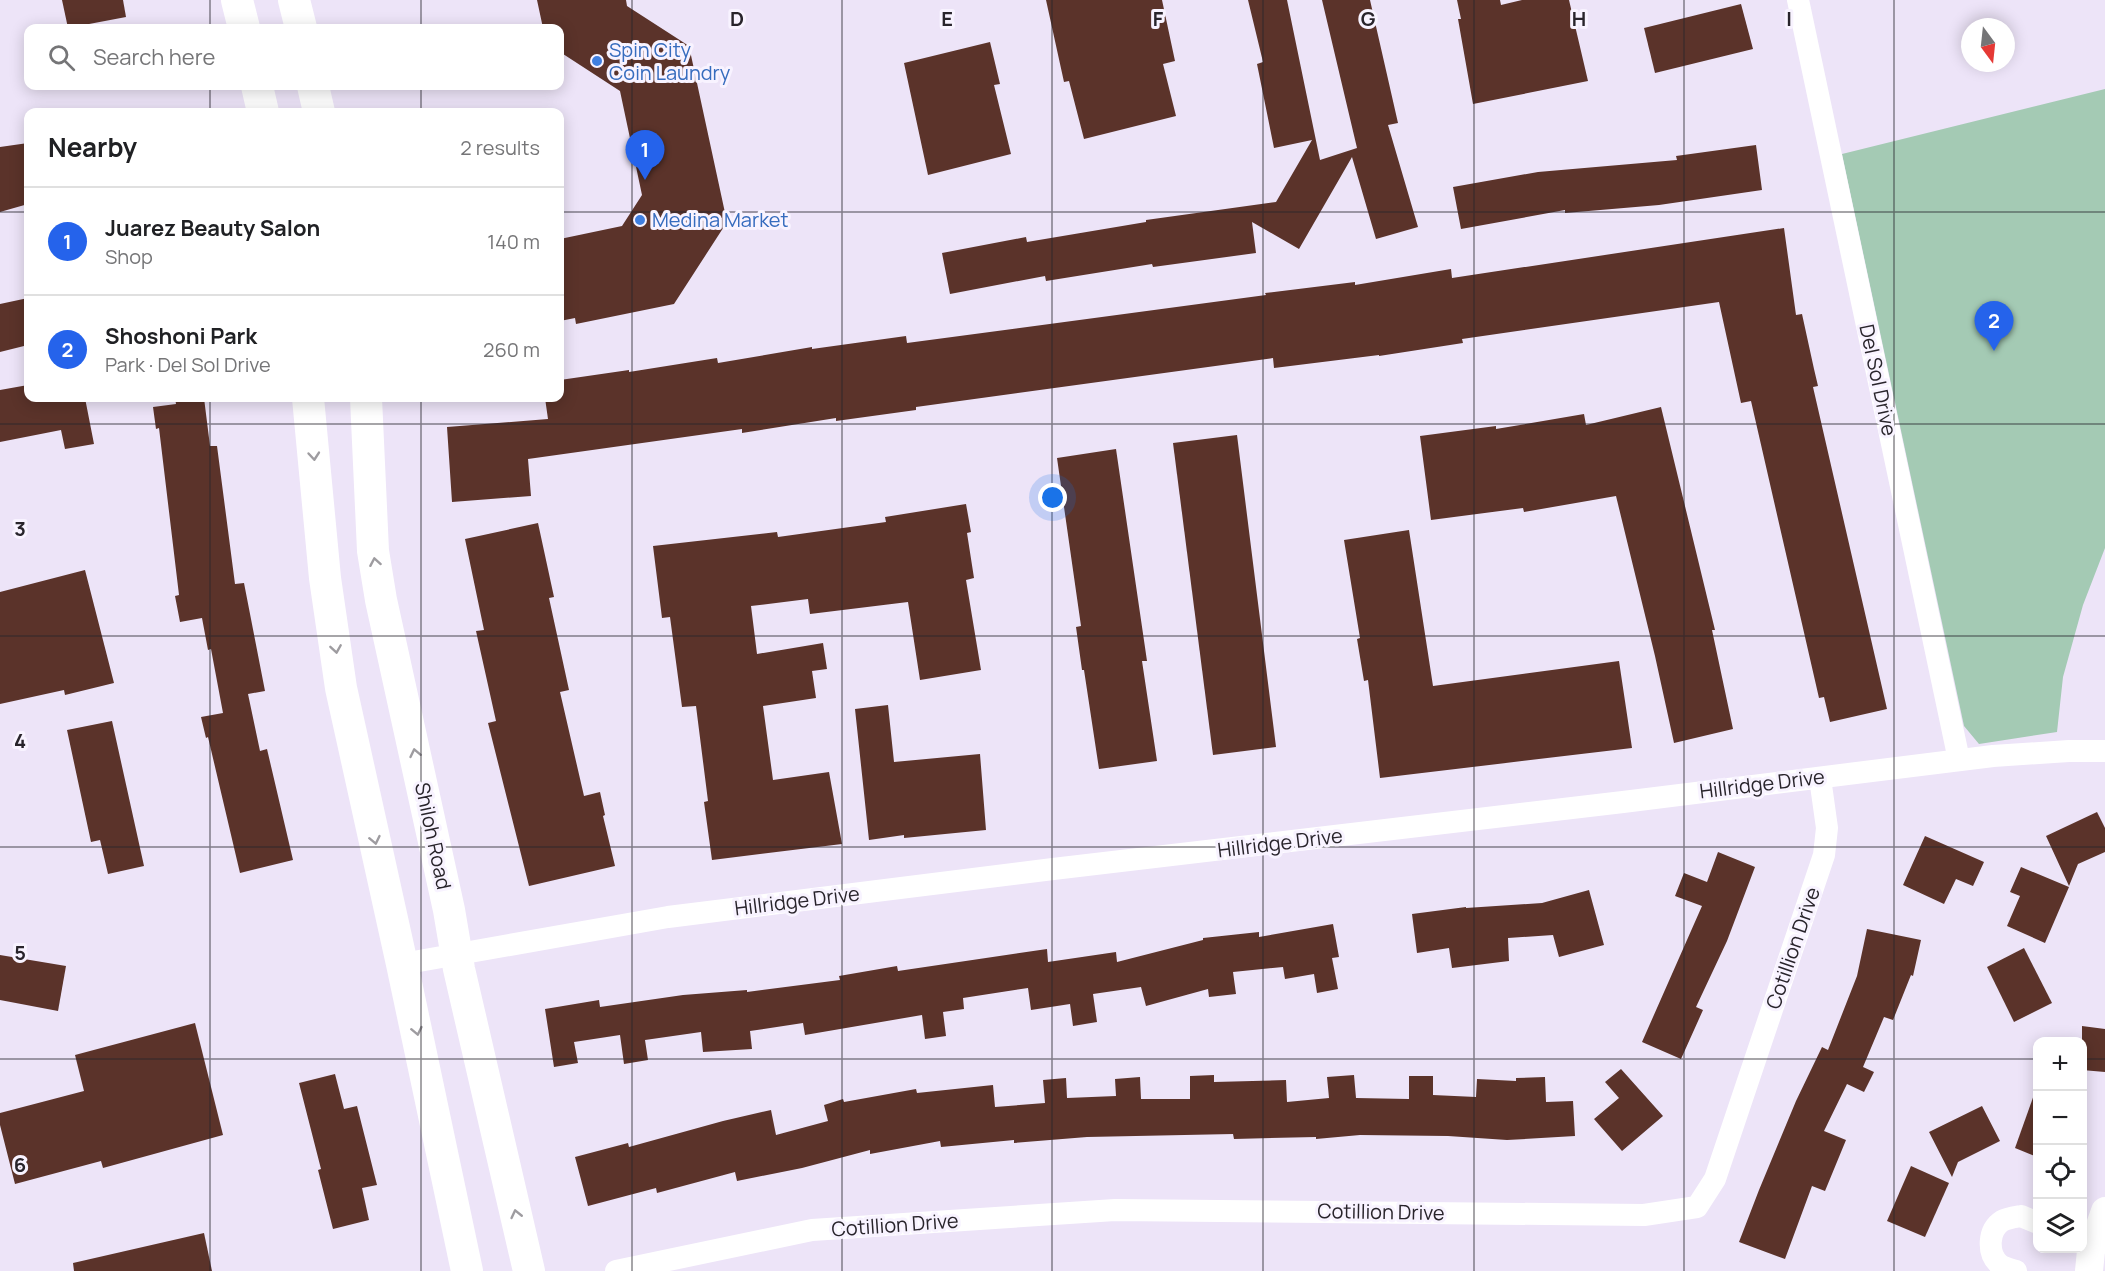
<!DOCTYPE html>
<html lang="en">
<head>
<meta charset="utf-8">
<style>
  body { margin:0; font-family:Manrope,sans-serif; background:#f6f6f6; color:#202124 }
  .controls { position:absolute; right:18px; bottom:18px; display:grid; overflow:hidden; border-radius:12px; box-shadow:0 3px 15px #0003 }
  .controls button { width:54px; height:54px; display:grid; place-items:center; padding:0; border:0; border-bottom:2px solid #e0e0e0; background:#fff; color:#202124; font:30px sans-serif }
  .compass { position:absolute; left:1961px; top:18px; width:54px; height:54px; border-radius:50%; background:#fff; box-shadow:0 3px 15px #0003; rotate:165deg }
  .you { position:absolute; left:1053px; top:498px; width:21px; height:21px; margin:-15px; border:4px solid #fff; border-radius:50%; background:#1a73e8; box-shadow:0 0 0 9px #1a73e833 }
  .badge { display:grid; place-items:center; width:39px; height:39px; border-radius:50%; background:#2563eb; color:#fff; font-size:20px; font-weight:700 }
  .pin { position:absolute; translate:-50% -50px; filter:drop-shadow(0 2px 3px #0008) }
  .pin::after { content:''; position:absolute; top:32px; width:21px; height:18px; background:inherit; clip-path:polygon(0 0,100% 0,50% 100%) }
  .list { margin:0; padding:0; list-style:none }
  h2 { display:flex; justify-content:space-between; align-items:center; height:78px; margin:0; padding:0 24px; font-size:26px }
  h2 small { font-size:20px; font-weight:400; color:#757577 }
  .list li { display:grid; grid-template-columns:39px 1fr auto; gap:18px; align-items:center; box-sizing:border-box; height:108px; padding:0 24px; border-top:2px solid #e0e0e0 }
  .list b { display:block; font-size:22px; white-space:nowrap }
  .list p { margin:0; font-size:20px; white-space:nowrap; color:#757577 }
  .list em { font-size:20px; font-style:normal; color:#757577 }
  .icon { flex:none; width:33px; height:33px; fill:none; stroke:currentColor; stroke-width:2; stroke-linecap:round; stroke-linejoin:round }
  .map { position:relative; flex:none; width:2105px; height:1271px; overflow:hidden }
  .search { position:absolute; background:#fff; box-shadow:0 3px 15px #0003; left:24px; top:24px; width:540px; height:66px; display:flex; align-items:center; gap:15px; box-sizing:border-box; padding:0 21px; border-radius:12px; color:#757577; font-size:22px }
  .panel { position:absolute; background:#fff; box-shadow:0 3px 15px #0003; left:24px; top:108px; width:540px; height:294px; border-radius:12px }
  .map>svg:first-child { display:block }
</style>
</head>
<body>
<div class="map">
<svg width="2105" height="1271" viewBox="0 0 2105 1271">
  <rect width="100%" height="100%" fill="#ede4f8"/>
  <polygon fill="#a4cab4" points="2105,89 2105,548 2083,605 2063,677 2057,732 1979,744 1964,726 1842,154"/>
  <g fill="#5b332a">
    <polygon points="62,0 123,0 126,17 68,28"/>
    <polygon points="537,0 626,0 627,6 689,46 727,222 674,304 576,324 575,318 560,321 560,239 622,226 642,195 620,91 560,52 560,28 543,28"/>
    <polygon points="1046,0 1162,0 1175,61 1163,64 1176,116 1084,139 1069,81 1064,82"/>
    <polygon points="1248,0 1287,0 1320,160 1357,148 1322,0 1370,0 1398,123 1388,125 1418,227 1376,239 1352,157 1299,249 1252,222 1256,253 1153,267 1152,264 1046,281 1045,276 950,294 942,253 1026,237 1027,242 1146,222 1146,220 1276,202 1312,140 1274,148 1257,64 1263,62"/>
    <polygon points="1457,0 1500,0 1501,5 1522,0 1569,0 1588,81 1473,104 1458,19 1461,19"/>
    <polygon points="1741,4 1753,49 1655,73 1644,28"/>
    <polygon points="990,42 1000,84 994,85 1011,154 928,175 904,63"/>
    <polygon points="28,143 28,204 0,212 0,147"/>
    <polygon points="1756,145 1762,190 1659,205 1565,213 1565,210 1461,229 1453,187 1538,172 1677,160 1676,156"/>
    <polygon points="1784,228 1796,315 1802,314 1814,369 1818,386 1813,387 1887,709 1830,722 1824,697 1819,698 1751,401 1741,403 1719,302 1462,339 1463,343 1379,356 1379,355 1274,368 1273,358 916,407 916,410 836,421 836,418 742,433 742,429 528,459 531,496 452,502 447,427 548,419 545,398 560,398 560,380 629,370 629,372 717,358 718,363 812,347 812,349 906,336 907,343 1266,295 1265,293 1355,282 1355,285 1451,269 1452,278"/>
    <polygon points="28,298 28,345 0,352 0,304"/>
    <polygon points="28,385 28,398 85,398 94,444 65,449 61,430 0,442 0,390"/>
    <polygon points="175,398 204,398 210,446 217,446 235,584 244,583 265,691 248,694 260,751 267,749 293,860 240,873 208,737 206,738 201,717 223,713 211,649 208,650 202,618 180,622 175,596 179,595 159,428 156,429 153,407 176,404"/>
    <polygon points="1661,407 1715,630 1712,630 1733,729 1674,743 1655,656 1616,496 1524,512 1523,508 1431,520 1420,436 1496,426 1496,429 1584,414 1586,425"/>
    <polygon points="1237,435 1276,747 1213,755 1173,443"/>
    <polygon points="1116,449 1147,661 1142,661 1157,761 1099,769 1084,670 1082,670 1076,627 1081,626 1057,458"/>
    <polygon points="966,504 971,532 967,533 974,578 966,580 981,670 920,680 908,602 810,614 808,599 751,606 757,654 823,643 827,669 812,671 816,698 763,706 773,780 829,772 842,844 712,860 704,802 708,801 696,706 682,707 670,617 662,618 653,546 777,532 778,537 886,522 885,517"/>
    <polygon points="538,523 554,597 549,598 569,690 560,692 584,796 600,792 605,815 603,816 615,866 529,886 488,723 496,721 476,631 484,630 465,539"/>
    <polygon points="1409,530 1433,686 1619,661 1632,748 1380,778 1368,680 1364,681 1357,639 1360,638 1344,540"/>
    <polygon points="85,570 114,683 65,695 64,690 0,704 0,592"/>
    <polygon points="888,705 894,762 980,754 986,830 904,838 904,835 869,840 855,709"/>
    <polygon points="112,721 144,866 108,874 100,840 91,842 67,730"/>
    <polygon points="2097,812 2105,828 2105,852 2078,864 2069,886 2046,836"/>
    <polygon points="1925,836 1984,862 1973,886 1956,879 1944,904 1903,885"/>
    <polygon points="1718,852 1755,867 1727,941 1696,1007 1703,1010 1681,1059 1642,1042 1702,906 1675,896 1684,873 1707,882"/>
    <polygon points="2021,867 2069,887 2045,943 2007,926 2020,896 2010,892"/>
    <polygon points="1589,890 1604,945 1559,957 1553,935 1508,938 1509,961 1452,968 1449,948 1417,953 1412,914 1466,907 1466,908 1542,903"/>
    <polygon points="1333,924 1339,957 1332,958 1338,989 1317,993 1314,974 1285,979 1283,967 1233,972 1236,994 1209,997 1208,989 1146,1006 1141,987 1093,994 1097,1022 1073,1026 1070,1004 1031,1010 1028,988 963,998 964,1009 943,1012 946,1036 925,1039 922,1015 805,1035 803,1023 750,1031 752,1049 703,1052 701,1032 645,1040 648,1060 624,1064 620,1035 574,1042 578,1063 554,1067 545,1009 599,1000 600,1007 683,995 747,990 747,992 840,980 839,976 897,966 898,971 1047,949 1048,962 1116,952 1117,962 1203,940 1203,938 1259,932 1259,937"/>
    <polygon points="1867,929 1921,940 1913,976 1911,975 1893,1020 1884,1017 1863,1067 1874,1072 1864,1092 1847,1084 1824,1131 1846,1140 1825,1191 1812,1186 1785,1259 1739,1242 1759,1190 1796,1101 1822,1047 1828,1050 1857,976"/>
    <polygon points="2024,948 2052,1003 2014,1022 1987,967"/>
    <polygon points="0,955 66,966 58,1011 0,1000"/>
    <polygon points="195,1023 223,1135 103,1168 101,1161 15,1184 0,1125 0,1113 84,1091 75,1055"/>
    <polygon points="2082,1026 2105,1029 2105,1072 2082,1070"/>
    <polygon points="1621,1069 1663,1116 1622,1151 1594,1119 1619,1098 1605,1082"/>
    <polygon points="335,1074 344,1109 357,1106 377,1185 362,1188 369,1220 333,1229 318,1170 321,1169 299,1083"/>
    <polygon points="1214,1075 1214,1082 1286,1080 1287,1102 1329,1098 1327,1077 1354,1075 1356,1098 1409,1099 1409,1076 1433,1076 1433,1095 1476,1097 1477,1079 1516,1081 1516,1078 1545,1077 1546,1102 1573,1101 1575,1136 1507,1140 1448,1136 1360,1135 1316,1139 1316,1137 1234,1139 1233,1134 1087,1137 1014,1143 1014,1140 941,1147 940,1141 870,1154 870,1150 802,1168 737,1181 735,1172 657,1193 656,1188 588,1206 575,1157 628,1143 629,1147 723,1121 771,1110 776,1135 828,1121 824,1105 843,1099 844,1102 916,1089 917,1093 993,1085 995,1107 1045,1103 1043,1080 1066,1078 1067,1098 1116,1096 1115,1079 1140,1077 1141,1099 1190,1099 1190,1076"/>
    <polygon points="2035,1092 2037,1093 2037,1157 2015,1148"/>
    <polygon points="1982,1106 2000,1141 1958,1162 1952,1177 1929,1132"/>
    <polygon points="1911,1166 1949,1183 1925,1237 1887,1221"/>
    <polygon points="204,1233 212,1271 74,1271 73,1263"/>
  </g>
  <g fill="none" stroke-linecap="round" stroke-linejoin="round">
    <g stroke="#fff" stroke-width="22">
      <polyline points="1798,0 1959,760"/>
      <polyline points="402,964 668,917 1053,869 1623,802 1993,756 2069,751 2105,751"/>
      <polyline points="616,1271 812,1230 1115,1210 1644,1215 1697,1207 1715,1179 1824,855 1827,828 1820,778"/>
      <path d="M2016 1271C2010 1269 2004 1268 1999 1264 1987 1253 1988 1230 2002 1221 2007 1218 2015 1217 2021 1216L2038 1223"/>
    </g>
    <polyline stroke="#fff" stroke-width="28" points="2089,1271 2091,1251 2105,1211"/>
    <g stroke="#fff" stroke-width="32">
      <polyline points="237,0 244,28"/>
      <polyline points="294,0 301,28"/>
      <polyline points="257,86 263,112"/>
      <polyline points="313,86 319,112"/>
      <polyline points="308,398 325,578 341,688 402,964 467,1271"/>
      <polyline points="366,398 373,551 381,600 449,910 459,969 529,1271"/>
    </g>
  </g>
  <defs><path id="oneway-chevron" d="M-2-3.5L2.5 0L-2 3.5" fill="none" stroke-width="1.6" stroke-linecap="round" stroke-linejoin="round" transform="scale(1.5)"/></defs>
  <g stroke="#9e9ca0">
    <use href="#oneway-chevron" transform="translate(314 456) rotate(85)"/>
    <use href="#oneway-chevron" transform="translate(375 562) rotate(-100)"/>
    <use href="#oneway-chevron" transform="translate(336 649) rotate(81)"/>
    <use href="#oneway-chevron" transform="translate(415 753) rotate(-102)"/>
    <use href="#oneway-chevron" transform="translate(375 840) rotate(78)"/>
    <use href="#oneway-chevron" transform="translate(417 1031) rotate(78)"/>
    <use href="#oneway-chevron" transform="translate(516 1214) rotate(-103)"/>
  </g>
  <path fill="none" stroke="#28242b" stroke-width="1.5" stroke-opacity="0.55" d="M210 0V28M421 0V28M632 0V1271M842 0V1271M1052 0V1271M1263 0V1271M1474 0V1271M1684 0V1271M1894 0V1271M210 86V112M421 86V112M0 212H28M560 212H2105M210 398V1271M421 398V1271M0 424H2105M0 636H2105M0 847H2105M0 1059H2038M2082 1059H2105"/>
  <g fill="#3f7fe0" stroke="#f8f3ff" stroke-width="2">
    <circle cx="597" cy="61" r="6"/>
    <circle cx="640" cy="220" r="6"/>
  </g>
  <g text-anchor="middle" stroke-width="6" stroke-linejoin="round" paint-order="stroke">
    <g font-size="20" fill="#366cbe" stroke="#f8f3ff" text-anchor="start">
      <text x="609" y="57">Spin City<tspan x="609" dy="23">Coin Laundry</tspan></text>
      <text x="652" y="227">Medina Market</text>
    </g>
    <g font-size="20" fill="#28242b" stroke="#f8f3ff">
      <text transform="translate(1878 380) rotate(78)" y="7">Del Sol Drive</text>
      <text transform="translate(1762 784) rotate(-7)" y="7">Hillridge Drive</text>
      <text transform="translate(433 836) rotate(78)" y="7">Shiloh Road</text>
      <text transform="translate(1280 843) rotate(-7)" y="7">Hillridge Drive</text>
      <text transform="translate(797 901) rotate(-7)" y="7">Hillridge Drive</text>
      <text transform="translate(1793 948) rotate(-71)" y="7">Cotillion Drive</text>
      <text transform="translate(1381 1212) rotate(1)" y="7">Cotillion Drive</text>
      <text transform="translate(895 1225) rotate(-4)" y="7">Cotillion Drive</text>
    </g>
  </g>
  <g font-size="20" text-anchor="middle" font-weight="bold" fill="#28242b" stroke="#f8f3ff" stroke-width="6" stroke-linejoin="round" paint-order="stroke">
    <text x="737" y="26">D</text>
    <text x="947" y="26">E</text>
    <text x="1158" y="26">F</text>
    <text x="1368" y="26">G</text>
    <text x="1579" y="26">H</text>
    <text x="1789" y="26">I</text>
    <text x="20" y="536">3</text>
    <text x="20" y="748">4</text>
    <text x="20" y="960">5</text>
    <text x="20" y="1172">6</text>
  </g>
</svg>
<div class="controls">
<button>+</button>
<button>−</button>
<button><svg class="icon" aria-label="locate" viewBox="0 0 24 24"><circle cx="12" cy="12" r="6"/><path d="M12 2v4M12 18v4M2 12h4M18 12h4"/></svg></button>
<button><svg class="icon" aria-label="layers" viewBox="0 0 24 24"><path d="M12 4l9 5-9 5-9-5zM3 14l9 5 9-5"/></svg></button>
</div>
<svg class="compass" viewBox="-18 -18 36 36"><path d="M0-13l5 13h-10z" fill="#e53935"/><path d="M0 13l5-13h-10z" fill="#757577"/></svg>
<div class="you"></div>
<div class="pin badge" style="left:645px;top:180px">1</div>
<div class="pin badge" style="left:1994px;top:351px">2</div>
<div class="search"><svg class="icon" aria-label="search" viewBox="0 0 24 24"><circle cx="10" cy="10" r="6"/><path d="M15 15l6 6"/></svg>Search here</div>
<section class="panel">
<h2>Nearby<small>2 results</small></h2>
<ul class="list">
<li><span class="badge">1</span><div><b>Juarez Beauty Salon</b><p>Shop</p></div><em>140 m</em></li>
<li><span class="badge">2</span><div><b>Shoshoni Park</b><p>Park · Del Sol Drive</p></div><em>260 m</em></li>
</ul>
</section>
</div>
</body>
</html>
